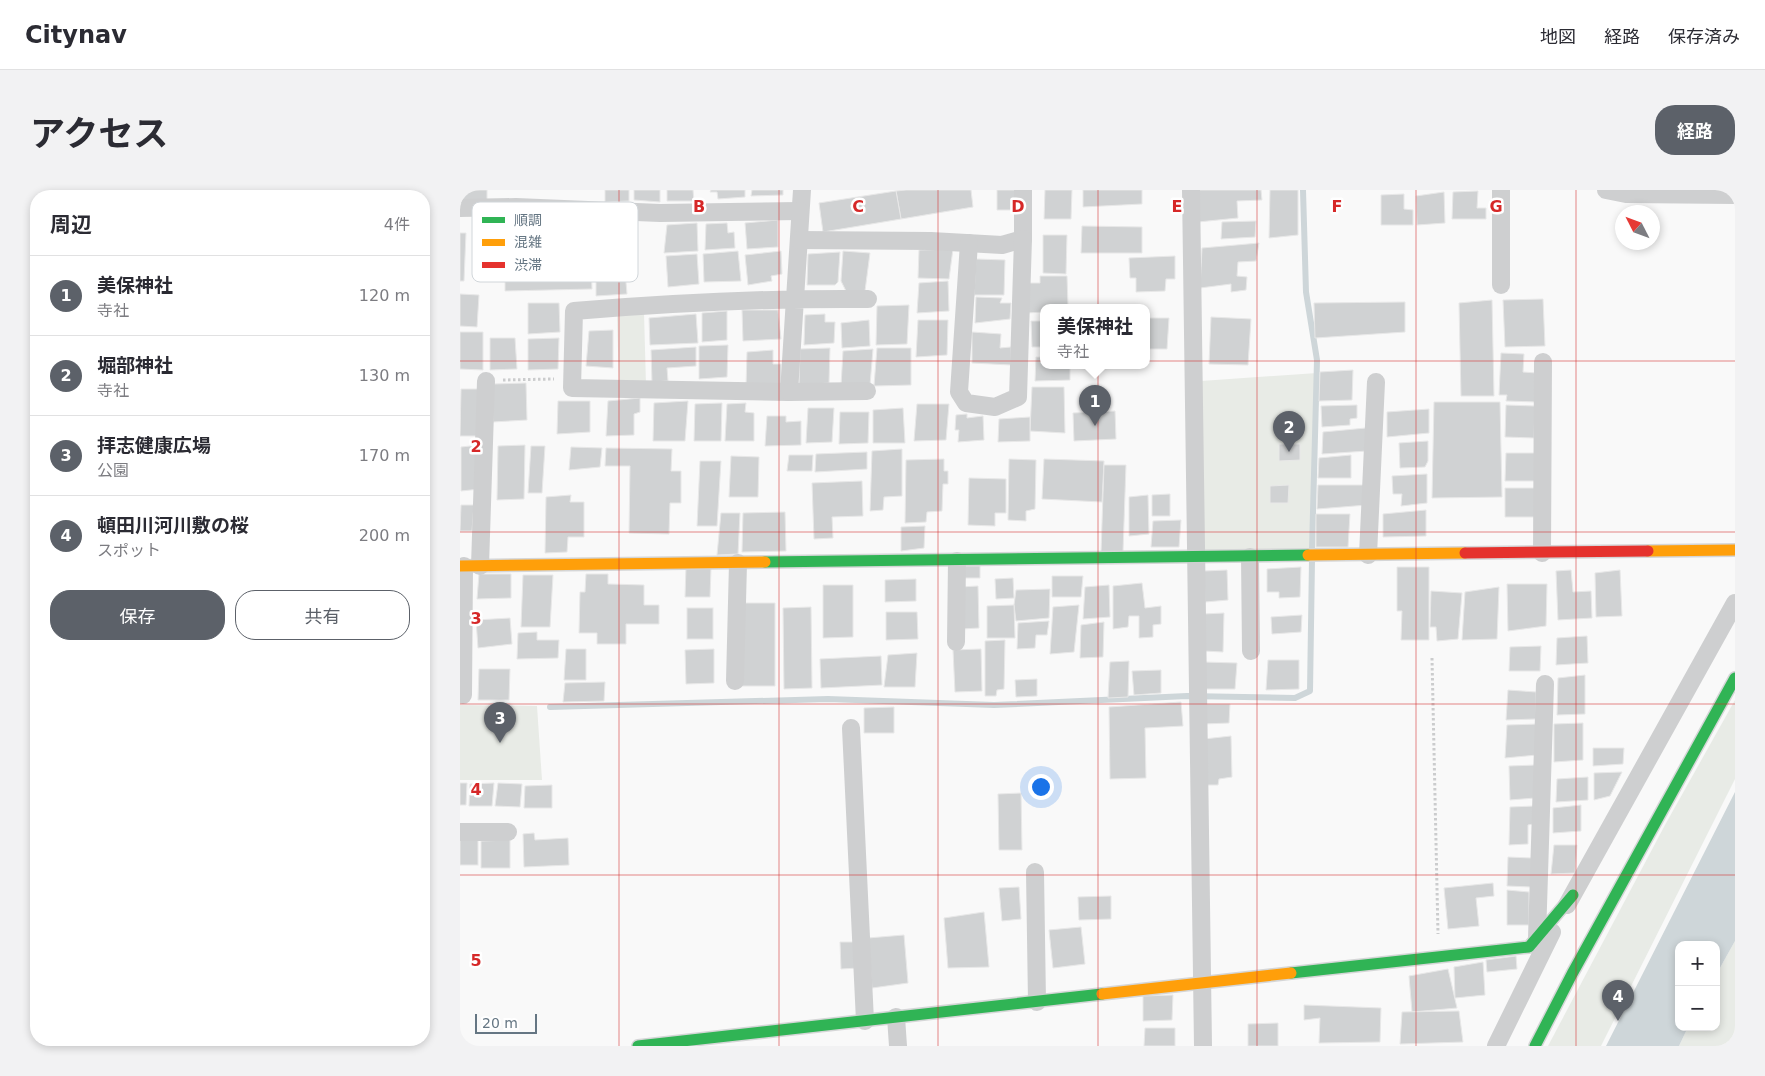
<!DOCTYPE html>
<html lang="ja">
<head>
<meta charset="utf-8">
<style>
  body { margin:0; font-family:"DejaVu Sans","Noto Sans JP",sans-serif; background:#f2f2f3; color:#2b2b33 }
  .controls { position:absolute; right:15px; bottom:15px; display:grid; overflow:hidden; border-radius:10px; box-shadow:0 2px 8px #0003 }
  .controls button { width:45px; height:45px; display:grid; place-items:center; padding:0; border:0; border-bottom:1px solid #e1e1e2; background:#fff; color:#2b2b33; font:25px sans-serif }
  .compass { position:absolute; left:1155px; top:15px; width:45px; height:45px; border-radius:50%; background:#fff; box-shadow:0 2px 8px #0003; rotate:312deg }
  .scale { position:absolute; left:15px; bottom:12px; width:62px; box-sizing:border-box; padding-left:5px; border:2px solid #657683; border-top:0; font-size:14px; line-height:18px; white-space:nowrap; color:#657683; -webkit-text-stroke:4px #fff; paint-order:stroke }
  .you { position:absolute; left:580px; top:596px; width:18px; height:18px; margin:-12px; border:4px solid #fff; border-radius:50%; background:#1a73e8; box-shadow:0 0 0 8px #1a73e833 }
  .badge { display:grid; place-items:center; width:32px; height:32px; border-radius:50%; background:#5c6169; color:#fff; font-size:16px; font-weight:700 }
  .pin { position:absolute; translate:-50% -41px; filter:drop-shadow(0 1px 2px #0008) }
  .pin::after { content:''; position:absolute; top:26px; width:18px; height:15px; background:inherit; clip-path:polygon(0 0,100% 0,50% 100%) }
  .popup { position:absolute; left:580px; top:114px; width:110px; height:65px; box-sizing:border-box; display:grid; place-content:center; border-radius:10px; background:#fff; filter:drop-shadow(0 1px 4px #0005); font-size:16px; white-space:nowrap; color:#7c7c81 }
  .popup b { font-size:19px; color:#2b2b33 }
  .popup::after { content:''; position:absolute; left:50%; top:100%; margin-left:-10px; border:10px solid transparent; border-top-color:#fff }
  .list { margin:0; padding:0; list-style:none }
  h2 { display:flex; justify-content:space-between; align-items:center; height:65px; margin:0; padding:0 20px; font-size:21px }
  h2 small { font-size:16px; font-weight:400; color:#7c7c81 }
  .list li { display:grid; grid-template-columns:32px 1fr auto; gap:15px; align-items:center; box-sizing:border-box; height:80px; padding:0 20px; border-top:1px solid #e1e1e2 }
  .list b { display:block; font-size:19px; white-space:nowrap }
  .list p { margin:0; font-size:16px; white-space:nowrap; color:#7c7c81 }
  .list em { font-size:16px; font-style:normal; color:#7c7c81 }
  .actions { display:flex; gap:10px; padding:15px 20px }
  .actions a { flex:1; padding:11px 0; border:1px solid #5c6169; border-radius:20px; text-align:center; font-size:18px; color:#5c6169 }
  .actions .main { background:#5c6169; color:#fff }
  .map { position:relative; flex:none; width:1275px; height:856px; overflow:hidden; border-radius:20px }
  header { display:flex; align-items:center; gap:30px; box-sizing:border-box; height:70px; padding:0 25px; background:#fff; border-bottom:1px solid #e1e1e2 }
  header strong { font-size:24px }
  nav { display:flex; gap:28px; margin-inline-start:auto; font-size:18px }
  .intro { display:flex; align-items:center; justify-content:space-between; box-sizing:border-box; height:120px; padding:0 30px }
  h1 { margin:0; font-size:35px }
  .button { padding:12px 22px; border-radius:20px; background:#5c6169; color:#fff; font-size:18px; font-weight:700 }
  main { display:flex; gap:30px; padding:0 30px }
  aside { flex:1; background:#fff; border-radius:20px; box-shadow:0 2px 8px #0003 }
  .map>svg:first-child { display:block }
</style>
</head>
<body>
<header>
<strong>Citynav</strong>
<nav><a>地図</a><a>経路</a><a>保存済み</a></nav>
</header>
<div class="intro"><h1>アクセス</h1><a class="button">経路</a></div>
<main>
<aside>
<h2>周辺<small>4件</small></h2>
<ul class="list">
<li><span class="badge">1</span><div><b>美保神社</b><p>寺社</p></div><em>120 m</em></li>
<li><span class="badge">2</span><div><b>堀部神社</b><p>寺社</p></div><em>130 m</em></li>
<li><span class="badge">3</span><div><b>拝志健康広場</b><p>公園</p></div><em>170 m</em></li>
<li><span class="badge">4</span><div><b>頓田川河川敷の桜</b><p>スポット</p></div><em>200 m</em></li>
</ul>
<div class="actions"><a class="main">保存</a><a>共有</a></div>
</aside>
<div class="map">
<svg width="1275" height="856" viewBox="0 0 1275 856">
  <rect width="100%" height="100%" fill="#f9f9f9"/>
  <g fill="#e8ebe6">
    <polygon points="184,123 186,195 159,195 157,124"/>
    <polygon points="857,183 852,360 744,363 741,191"/>
    <polygon points="1275,510 1275,589 1141,856 1088,856 1205,635"/>
    <polygon points="0,515 77,516 82,590 0,590"/>
    <polygon points="1275,751 1275,856 1219,856 1228,837 1256,837 1256,785"/>
  </g>
  <polygon fill="#ced6d9" points="1275,602 1275,751 1256,785 1256,755 1219,755 1219,837 1228,837 1219,856 1146,856"/>
  <g fill="none" stroke-linecap="round" stroke-linejoin="round">
    <g stroke="#ced6d9" stroke-width="6">
      <polyline points="843,0 846,102 857,170 852,360"/>
      <polyline points="90,517 368,509 534,515 727,506 835,508 850,501 852,370"/>
    </g>
  </g>
  <g fill="#d0d2d3" stroke="#e8e8e8">
    <polygon points="0,0 27,0 27,12 0,13"/>
    <polygon points="145,0 169,0 169,11 145,12"/>
    <polygon points="174,0 200,0 200,12 174,10"/>
    <polygon points="207,0 233,0 234,11 207,11"/>
    <polygon points="251,0 285,0 285,7 258,9 257,2 250,2"/>
    <polygon points="292,0 323,0 323,5 291,6"/>
    <polygon points="446,0 511,0 513,17 441,29 436,1"/>
    <polygon points="537,0 557,0 556,20 537,20"/>
    <polygon points="585,0 612,0 611,29 584,29"/>
    <polygon points="623,0 682,0 682,14 623,17"/>
    <polygon points="738,0 801,0 802,10 777,11 778,28 738,32"/>
    <polygon points="810,0 838,0 838,45 809,48"/>
    <polygon points="436,1 441,29 363,42 359,13"/>
    <polygon points="1018,1 1017,18 1026,18 1026,29 992,29 993,2"/>
    <polygon points="984,2 985,33 957,35 956,6"/>
    <polygon points="944,4 944,19 953,20 953,35 921,35 921,5"/>
    <polygon points="94,27 93,48 65,47 65,28"/>
    <polygon points="50,28 65,28 65,47 49,48"/>
    <polygon points="97,29 118,29 117,66 94,67"/>
    <polygon points="318,30 318,57 287,59 285,33"/>
    <polygon points="796,31 795,47 761,49 762,32"/>
    <polygon points="156,32 156,62 132,64 132,33"/>
    <polygon points="237,33 238,61 204,63 207,35"/>
    <polygon points="267,33 268,43 274,42 275,58 245,60 246,34"/>
    <polygon points="622,36 682,37 682,63 621,63"/>
    <polygon points="0,43 6,43 4,91 0,91"/>
    <polygon points="583,45 607,45 606,84 583,83"/>
    <polygon points="51,50 92,50 90,67 49,69"/>
    <polygon points="799,53 796,71 778,72 777,86 787,87 786,100 771,102 771,94 740,98 742,58"/>
    <polygon points="493,59 489,89 458,88 459,60"/>
    <polygon points="278,61 281,91 244,92 243,64"/>
    <polygon points="321,61 322,84 311,86 312,91 288,95 285,65"/>
    <polygon points="383,61 410,63 405,101 386,101 381,91"/>
    <polygon points="380,62 378,92 375,95 347,95 348,64"/>
    <polygon points="237,64 239,94 208,97 206,66"/>
    <polygon points="715,66 715,89 706,89 705,101 676,102 676,88 670,88 669,68"/>
    <polygon points="164,69 167,104 136,106 136,72"/>
    <polygon points="516,69 545,70 544,105 514,105"/>
    <polygon points="131,70 132,99 45,101 45,73"/>
    <polygon points="580,86 607,86 608,117 584,117 584,122 567,123 568,93 580,93"/>
    <polygon points="488,91 489,121 457,123 459,93"/>
    <polygon points="0,104 19,105 17,137 0,136"/>
    <polygon points="516,107 542,108 540,113 551,113 550,129 515,133"/>
    <polygon points="1083,109 1085,156 1045,157 1043,110"/>
    <polygon points="1032,110 1034,206 1001,206 999,113"/>
    <polygon points="945,112 945,142 855,148 854,113"/>
    <polygon points="68,113 99,113 100,142 68,144"/>
    <polygon points="449,115 447,154 416,155 417,116"/>
    <polygon points="282,120 318,120 321,149 283,151"/>
    <polygon points="267,121 267,150 242,152 242,123"/>
    <polygon points="236,124 238,153 190,155 189,128"/>
    <polygon points="365,124 365,132 375,132 374,153 344,155 345,125"/>
    <polygon points="751,127 791,129 788,175 749,174"/>
    <polygon points="686,128 709,128 707,159 686,159"/>
    <polygon points="409,130 410,156 382,158 381,133"/>
    <polygon points="458,130 488,130 487,165 456,167"/>
    <polygon points="571,131 584,131 584,157 572,157"/>
    <polygon points="153,140 153,178 126,176 129,141"/>
    <polygon points="0,142 23,142 23,180 0,179"/>
    <polygon points="512,142 541,144 540,158 551,157 551,175 512,173"/>
    <polygon points="30,148 55,148 57,179 30,180"/>
    <polygon points="99,148 98,179 68,180 68,149"/>
    <polygon points="268,155 267,187 239,189 239,156"/>
    <polygon points="236,157 236,176 207,178 208,191 192,192 191,160"/>
    <polygon points="370,158 369,193 339,195 340,159"/>
    <polygon points="417,158 451,158 451,195 414,196"/>
    <polygon points="413,159 410,195 381,196 383,161"/>
    <polygon points="313,160 313,174 321,174 321,195 286,197 287,162"/>
    <polygon points="1041,163 1064,164 1063,182 1077,183 1076,212 1046,211 1047,205 1039,205"/>
    <polygon points="576,167 584,167 584,175 610,175 610,190 575,191"/>
    <polygon points="893,180 892,210 859,211 860,182"/>
    <polygon points="66,193 67,230 33,232 33,194"/>
    <polygon points="572,197 604,197 605,243 570,241"/>
    <polygon points="1,199 21,199 20,246 0,246"/>
    <polygon points="180,208 180,222 174,224 174,245 146,246 148,211"/>
    <polygon points="98,211 130,211 130,242 97,244"/>
    <polygon points="228,211 225,251 193,251 194,213"/>
    <polygon points="974,212 1040,212 1042,307 972,308"/>
    <polygon points="262,213 261,251 234,251 235,214"/>
    <polygon points="286,213 285,222 294,223 294,251 265,251 267,214"/>
    <polygon points="457,214 489,214 486,250 454,251"/>
    <polygon points="897,215 897,228 890,229 890,235 862,237 861,216"/>
    <polygon points="1046,215 1075,216 1074,248 1045,247"/>
    <polygon points="348,218 374,218 372,252 346,253"/>
    <polygon points="443,218 445,253 413,253 413,220"/>
    <polygon points="969,219 969,243 927,247 927,222"/>
    <polygon points="655,221 656,249 614,251 613,223"/>
    <polygon points="380,222 409,222 408,253 379,254"/>
    <polygon points="507,224 507,228 523,226 524,250 498,252 499,240 495,240 496,225"/>
    <polygon points="307,226 326,226 326,232 341,231 341,255 305,256"/>
    <polygon points="570,227 570,251 538,252 539,229"/>
    <polygon points="906,238 907,261 862,264 863,242"/>
    <polygon points="968,251 968,271 965,277 940,278 939,253"/>
    <polygon points="819,254 840,254 840,270 819,271"/>
    <polygon points="20,255 20,299 1,301 1,257"/>
    <polygon points="65,255 64,309 37,310 38,256"/>
    <polygon points="71,256 85,256 82,303 68,303"/>
    <polygon points="111,257 142,258 140,277 109,280"/>
    <polygon points="146,258 212,259 211,281 221,281 221,313 210,313 209,344 169,343 170,276 145,276"/>
    <polygon points="442,259 442,306 424,307 423,320 410,321 412,261"/>
    <polygon points="407,262 407,279 355,282 356,264"/>
    <polygon points="1046,263 1075,263 1075,291 1045,291"/>
    <polygon points="329,265 353,265 352,281 327,281"/>
    <polygon points="891,265 891,288 858,288 859,268"/>
    <polygon points="271,266 299,267 298,307 269,307"/>
    <polygon points="484,269 484,281 488,281 488,294 483,294 482,321 467,322 466,332 445,333 446,270"/>
    <polygon points="549,269 576,270 575,319 566,321 566,331 548,330"/>
    <polygon points="584,269 644,271 642,312 582,309"/>
    <polygon points="240,271 261,271 257,336 237,336"/>
    <polygon points="644,275 666,275 663,362 641,362"/>
    <polygon points="967,284 967,313 941,316 942,304 933,304 932,286"/>
    <polygon points="509,288 546,289 546,323 535,323 535,336 508,335"/>
    <polygon points="402,291 403,326 372,327 373,348 354,349 352,293"/>
    <polygon points="829,295 828,313 810,313 810,296"/>
    <polygon points="858,295 906,295 907,315 857,319"/>
    <polygon points="1045,298 1076,298 1077,327 1045,327"/>
    <polygon points="710,304 710,326 692,326 692,305"/>
    <polygon points="111,305 110,312 124,312 124,347 108,347 107,362 85,363 86,307"/>
    <polygon points="688,305 689,344 669,346 669,307"/>
    <polygon points="1,315 14,315 12,341 0,341"/>
    <polygon points="966,320 966,346 923,347 923,324"/>
    <polygon points="325,322 326,361 282,362 283,323"/>
    <polygon points="261,323 280,323 278,364 257,365"/>
    <polygon points="856,324 890,324 888,357 856,357"/>
    <polygon points="721,330 719,357 691,357 693,331"/>
    <polygon points="465,336 464,358 441,361 441,337"/>
    <polygon points="505,376 520,376 520,388 504,388"/>
    <polygon points="226,377 251,378 250,407 225,407"/>
    <polygon points="841,377 840,407 819,408 819,402 807,402 807,379"/>
    <polygon points="937,377 969,377 969,450 941,450 942,421 937,421"/>
    <polygon points="767,380 768,410 745,412 744,381"/>
    <polygon points="1111,380 1113,402 1131,401 1132,428 1098,430 1096,381"/>
    <polygon points="1160,380 1162,426 1136,427 1135,383"/>
    <polygon points="19,384 51,384 51,408 17,409"/>
    <polygon points="126,384 148,384 148,394 184,395 184,415 199,415 199,434 166,434 166,454 137,454 137,443 119,443 120,402 125,402"/>
    <polygon points="63,385 93,385 90,437 61,437"/>
    <polygon points="592,386 623,386 621,407 592,407"/>
    <polygon points="553,388 554,408 536,409 535,389"/>
    <polygon points="456,389 456,411 425,412 425,390"/>
    <polygon points="682,393 685,418 701,416 701,434 693,435 693,447 679,448 679,426 669,426 668,437 653,439 653,396"/>
    <polygon points="1047,394 1087,394 1086,436 1048,441"/>
    <polygon points="363,395 393,395 393,447 363,448"/>
    <polygon points="649,395 650,427 623,429 625,397"/>
    <polygon points="518,396 519,438 501,439 500,397"/>
    <polygon points="1039,397 1037,449 1002,450 1005,402"/>
    <polygon points="590,399 589,428 556,431 554,415 556,400"/>
    <polygon points="971,401 1002,403 998,449 977,451 976,437 970,437"/>
    <polygon points="282,413 315,413 315,496 281,496"/>
    <polygon points="554,415 555,448 527,448 527,416"/>
    <polygon points="619,415 614,462 590,464 593,417"/>
    <polygon points="351,417 352,498 324,499 323,418"/>
    <rect x="227" y="418" width="26" height="31"/>
    <polygon points="426,422 457,422 458,449 426,450"/>
    <polygon points="764,423 763,462 744,461 743,424"/>
    <polygon points="842,425 841,442 812,444 811,427"/>
    <polygon points="50,428 52,454 18,458 16,430"/>
    <polygon points="589,431 587,445 576,445 575,458 557,459 558,433"/>
    <polygon points="644,432 643,467 620,468 621,435"/>
    <polygon points="77,442 77,450 99,450 98,468 57,469 58,443"/>
    <polygon points="1127,446 1128,473 1096,475 1097,448"/>
    <polygon points="545,450 544,499 537,500 536,506 525,506 525,451"/>
    <polygon points="1081,456 1080,481 1049,481 1050,457"/>
    <polygon points="106,459 126,459 126,490 104,490"/>
    <polygon points="254,459 254,493 226,494 225,460"/>
    <polygon points="521,459 522,501 495,502 493,460"/>
    <polygon points="457,463 455,497 424,497 428,465"/>
    <polygon points="421,466 422,495 361,498 360,469"/>
    <polygon points="808,470 839,470 839,499 806,500"/>
    <polygon points="669,471 668,507 648,508 650,472"/>
    <polygon points="743,472 777,473 775,499 743,499"/>
    <polygon points="19,479 50,479 49,510 18,510"/>
    <polygon points="701,480 701,503 674,505 672,481"/>
    <polygon points="1125,485 1125,524 1097,525 1098,488"/>
    <polygon points="577,489 577,506 556,507 555,490"/>
    <polygon points="145,492 144,511 103,512 105,493"/>
    <polygon points="1048,500 1076,502 1076,529 1046,530"/>
    <polygon points="721,512 723,536 685,538 686,588 650,589 649,517"/>
    <polygon points="744,514 770,514 769,533 743,534"/>
    <polygon points="434,517 434,543 404,543 404,518"/>
    <polygon points="1123,533 1123,570 1094,572 1094,534"/>
    <polygon points="1078,534 1077,565 1045,568 1047,535"/>
    <polygon points="771,546 772,587 759,589 758,595 744,595 744,549"/>
    <polygon points="1133,558 1164,558 1163,574 1133,576"/>
    <polygon points="1076,575 1075,608 1050,610 1049,576"/>
    <polygon points="1162,582 1150,606 1134,610 1134,583"/>
    <polygon points="1128,587 1128,610 1096,612 1097,589"/>
    <polygon points="0,593 7,593 6,615 0,615"/>
    <polygon points="34,593 32,616 9,616 10,594"/>
    <polygon points="38,593 62,594 60,617 35,616"/>
    <polygon points="92,595 92,618 64,618 65,596"/>
    <polygon points="561,603 562,660 539,660 538,604"/>
    <polygon points="1121,615 1121,641 1093,643 1093,618"/>
    <polygon points="1074,616 1073,634 1068,635 1068,654 1049,655 1050,617"/>
    <polygon points="74,643 75,650 108,648 109,675 64,677 63,644"/>
    <rect x="0" y="650" width="18" height="25"/>
    <polygon points="50,650 50,678 21,678 21,651"/>
    <polygon points="1094,655 1117,655 1115,683 1091,684"/>
    <polygon points="1048,667 1072,668 1071,697 1047,696"/>
    <polygon points="1033,693 1034,706 1016,708 1019,736 988,739 984,698"/>
    <polygon points="559,697 561,729 542,731 539,698"/>
    <polygon points="1047,700 1069,702 1069,735 1047,735"/>
    <polygon points="651,706 651,729 619,730 618,707"/>
    <polygon points="524,722 529,777 488,778 484,728"/>
    <polygon points="621,737 625,774 593,778 589,740"/>
    <polygon points="444,745 448,793 412,798 408,748"/>
    <polygon points="380,752 397,752 398,778 381,779"/>
    <polygon points="1056,766 1057,779 1027,782 1026,770"/>
    <polygon points="1023,772 1025,805 995,808 994,777"/>
    <polygon points="988,779 997,818 952,822 949,786"/>
    <polygon points="713,805 712,830 683,831 683,806"/>
    <polygon points="844,815 921,818 920,852 859,853 860,828 844,830"/>
    <polygon points="999,821 1003,852 940,854 942,822"/>
    <polygon points="818,833 818,856 788,856 788,834"/>
    <polygon points="685,838 715,838 715,856 684,856"/>
  </g>
  <g fill="none" stroke-linecap="round" stroke-linejoin="round">
    <defs>
      <g id="fast">
        <polyline points="305,372 848,365"/>
        <polyline points="831,783 1069,757 1113,705"/>
        <polyline points="178,856 642,804"/>
        <polyline points="1075,856 1112,784 1275,488"/>
      </g>
      <g id="slow">
        <polyline points="1188,361 1275,360"/>
        <polyline points="848,365 1005,363"/>
        <polyline points="0,376 305,372"/>
        <polyline points="642,804 831,783"/>
      </g>
      <polyline id="jam" points="1005,363 1188,361"/>
    </defs>
    <use href="#fast" stroke="#d5d6d7" stroke-width="14"/>
    <use href="#slow" stroke="#d5d6d7" stroke-width="14"/>
    <use href="#jam" stroke="#d5d6d7" stroke-width="14"/>
    <g stroke="#cbcccd" stroke-width="3" stroke-dasharray="2.5 2.5" stroke-linecap="butt">
      <polyline points="43,190 94,189"/>
      <polyline points="972,468 978,744"/>
    </g>
    <g stroke="#cecfd0" stroke-width="18">
      <path d="M342 0 329 202 112 198 114 121C212 113 309 108 408 109"/>
      <polyline points="731,0 743,856"/>
      <polyline points="1146,0 1166,4 1275,5"/>
      <polyline points="0,18 56,17 200,23 340,21"/>
      <polyline points="339,50 471,51 542,55 563,49 563,0"/>
      <polyline points="509,53 499,202 506,213 535,217 558,207 563,49"/>
      <polyline points="1041,95 1041,0"/>
      <polyline points="329,202 407,201"/>
      <polyline points="1082,363 1083,172"/>
      <polyline points="908,365 916,192"/>
      <polyline points="790,367 791,461"/>
      <polyline points="20,376 26,191"/>
      <polyline points="496,452 497,371"/>
      <polyline points="275,491 278,373"/>
      <polyline points="3,505 4,376"/>
      <polyline points="391,538 405,831"/>
      <polyline points="0,642 48,642"/>
      <polyline points="575,682 577,812"/>
      <polyline points="1107,715 1275,413"/>
      <polyline points="1077,748 1085,494"/>
      <polyline points="436,827 438,856"/>
      <polyline points="1036,856 1092,742"/>
    </g>
    <use href="#fast" stroke="#30b455" stroke-width="11"/>
    <use href="#slow" stroke="#ff9f0a" stroke-width="11"/>
    <use href="#jam" stroke="#e5322d" stroke-width="11"/>
  </g>
  <path fill="none" stroke="#d62828" stroke-width="1" stroke-opacity="0.55" d="M159 0V856M319 0V856M478 0V856M638 0V856M797 0V856M956 0V856M1116 0V856M0 171H1275M0 342H1275M0 514H1275M0 685H1275"/>
  <rect x="12" y="12" width="166" height="80" rx="8" fill="#fff" stroke="#d1d6da" stroke-width="1"/>
  <rect x="22" y="27" width="23" height="6" fill="#30b455"/>
  <rect x="22" y="49" width="23" height="7" fill="#ff9f0a"/>
  <rect x="22" y="72" width="23" height="6" fill="#e5322d"/>
  <g font-size="14" fill="#657683">
    <text x="54" y="35">順調</text>
    <text x="54" y="57">混雑</text>
    <text x="54" y="80">渋滞</text>
  </g>
  <g font-size="16" text-anchor="middle" font-weight="bold" fill="#d62828" stroke="#fff" stroke-width="5" stroke-linejoin="round" paint-order="stroke">
    <text x="239" y="22">B</text>
    <text x="398" y="22">C</text>
    <text x="558" y="22">D</text>
    <text x="717" y="22">E</text>
    <text x="877" y="22">F</text>
    <text x="1036" y="22">G</text>
    <text x="16" y="262">2</text>
    <text x="16" y="434">3</text>
    <text x="16" y="605">4</text>
    <text x="16" y="776">5</text>
  </g>
</svg>
<div class="controls">
<button>+</button>
<button>−</button>
</div>
<svg class="compass" viewBox="-18 -18 36 36"><path d="M0-13l5 13h-10z" fill="#e53935"/><path d="M0 13l5-13h-10z" fill="#7c7c81"/></svg>
<div class="scale">20 m</div>
<div class="you"></div>
<div class="pin badge" style="left:635px;top:236px">1</div>
<div class="popup"><b>美保神社</b>寺社</div>
<div class="pin badge" style="left:829px;top:262px">2</div>
<div class="pin badge" style="left:40px;top:553px">3</div>
<div class="pin badge" style="left:1158px;top:831px">4</div>
</div>
</main>
</body>
</html>
